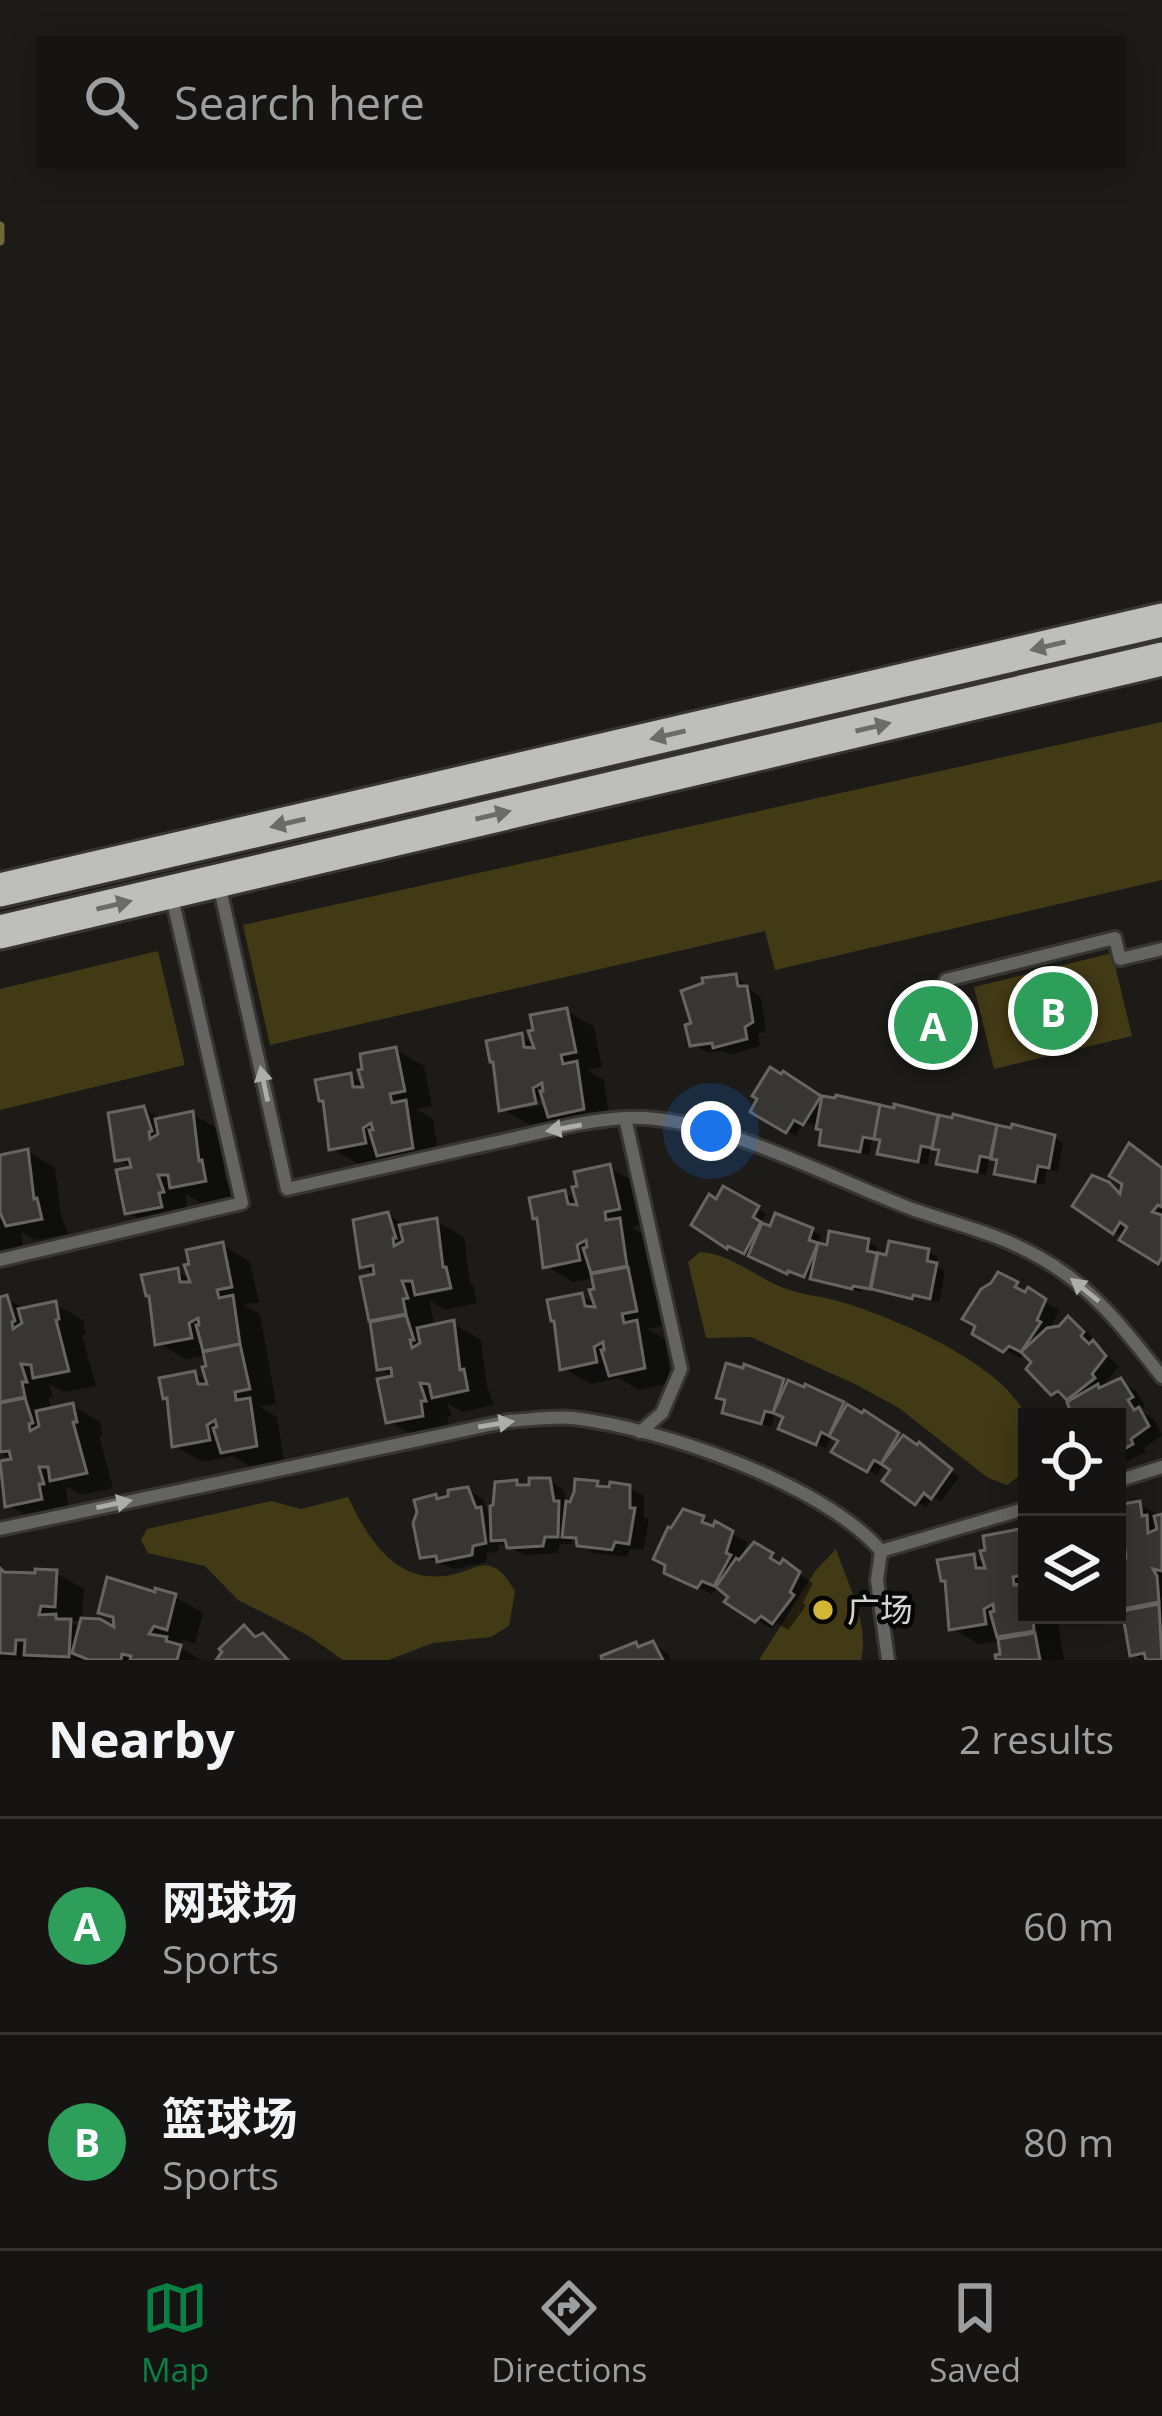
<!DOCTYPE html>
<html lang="en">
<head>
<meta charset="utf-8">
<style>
  body { margin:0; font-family:"Open Sans","Noto Sans SC",sans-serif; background:#222120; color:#f1f3f6 }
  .controls { position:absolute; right:36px; bottom:36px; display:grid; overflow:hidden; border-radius:0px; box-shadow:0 6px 30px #0003 }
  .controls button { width:108px; height:108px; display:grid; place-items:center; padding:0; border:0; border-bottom:3px solid #343332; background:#151412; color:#f1f3f6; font:60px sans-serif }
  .you { position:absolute; left:711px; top:1131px; width:42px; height:42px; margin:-30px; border:9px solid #fff; border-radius:50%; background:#1a73e8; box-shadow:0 0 0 18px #1a73e833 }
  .badge { display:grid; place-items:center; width:78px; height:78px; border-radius:50%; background:#0b8043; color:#fff; font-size:39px; font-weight:700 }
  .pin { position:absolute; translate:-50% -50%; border:6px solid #fff; box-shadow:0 3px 12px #0006 }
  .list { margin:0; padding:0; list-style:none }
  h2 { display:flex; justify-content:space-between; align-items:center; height:156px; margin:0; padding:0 48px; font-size:51px }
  h2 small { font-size:39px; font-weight:400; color:#9d9e9f }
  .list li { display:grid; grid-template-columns:78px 1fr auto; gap:36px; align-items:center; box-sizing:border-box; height:216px; padding:0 48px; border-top:3px solid #343332 }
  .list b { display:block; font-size:45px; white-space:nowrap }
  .list p { margin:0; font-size:39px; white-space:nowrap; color:#9d9e9f }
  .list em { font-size:39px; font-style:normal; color:#9d9e9f }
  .icon { flex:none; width:66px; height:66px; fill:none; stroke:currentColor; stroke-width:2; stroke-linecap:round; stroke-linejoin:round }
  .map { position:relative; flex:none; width:1162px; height:1660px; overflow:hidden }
  .search { position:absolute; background:#151412; box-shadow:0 6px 30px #0003; left:36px; right:36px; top:36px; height:132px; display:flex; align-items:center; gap:30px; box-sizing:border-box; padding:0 42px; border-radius:0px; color:#9d9e9f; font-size:45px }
  .sheet { height:588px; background:#151412 }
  nav { display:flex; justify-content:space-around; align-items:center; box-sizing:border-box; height:168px; border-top:3px solid #343332; background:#151412; font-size:33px; color:#9d9e9f }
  nav a { display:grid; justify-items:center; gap:6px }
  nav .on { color:#0b8043 }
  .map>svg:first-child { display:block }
</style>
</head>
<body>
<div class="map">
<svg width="1162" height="1660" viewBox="0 0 1162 1660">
  <rect width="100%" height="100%" fill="#1c1b18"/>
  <g fill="#423915">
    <polygon points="1162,722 1162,880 775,970 765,931 270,1045 243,925"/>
    <polygon points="158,951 185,1065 0,1110 0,989"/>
    <polygon points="1112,953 1132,1036 994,1069 974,987"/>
    <polygon points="965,995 975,1039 901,1056 891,1012"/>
    <path d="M700 1252C729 1253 757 1278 784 1288 802 1295 820 1296 838 1301 889 1315 1004 1364 1025 1415 1031 1430 1027 1453 1027 1470L1007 1485 988 1478 899 1408 857 1385 751 1337 706 1338 688 1262Z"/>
    <path d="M348 1497C370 1543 401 1592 462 1572 475 1568 483 1561 497 1569 505 1574 510 1584 515 1591L509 1626 491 1637 433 1643 388 1660H343L309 1636 238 1600 205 1566 148 1553 141 1540 147 1529 271 1501 301 1509Z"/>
    <path d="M836 1549C847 1582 870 1625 861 1660H759L816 1570Z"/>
  </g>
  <g fill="#0007" fill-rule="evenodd">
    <polygon points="736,977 761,998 766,1030 758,1035 760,1046 730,1055 724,1051 707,1052 692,1044"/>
    <path d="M567 1011 594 1027 602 1067 587 1070 604 1080 610 1124 578 1131 558 1119 530 1125 502 1109 521 1037 536 1045ZM524 1074 545 1086V1093L521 1079ZM550 1097 551 1103 524 1109V1103Z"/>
    <polygon points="396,1050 424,1066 432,1106 416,1109 433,1119 440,1163 408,1170 388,1159 359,1164 331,1148 350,1076 365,1085"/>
    <polygon points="784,1075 821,1098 896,1111 897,1107 1054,1138 1063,1143 1058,1171 1047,1170 1044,1185 1007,1178 998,1173 1000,1162 989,1159 986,1175 948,1168 939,1163 941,1152 930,1150 927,1165 890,1158 880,1153 882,1142 872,1140 869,1155 832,1148 822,1143 824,1131 815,1125 804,1122 796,1136 754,1111"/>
    <polygon points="144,1109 164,1120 192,1114 220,1130 225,1177 233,1196 201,1203 186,1194 188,1222 156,1229 128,1213 135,1169 118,1159"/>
    <polygon points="1131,1147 1162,1166 1162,1262 1114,1232 1110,1186 1123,1194"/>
    <polygon points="28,1152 55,1168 61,1215 68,1234 36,1240 21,1232 24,1260 0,1265 0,1158"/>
    <polygon points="610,1168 638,1184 646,1224 631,1227 648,1237 663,1326 647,1329 665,1339 671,1383 639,1390 619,1378 591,1384 563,1368 582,1296 598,1305 594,1278 573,1282 546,1266 565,1194 580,1202"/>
    <polygon points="760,1210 766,1214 760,1224 772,1230 812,1230 821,1236 817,1246 829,1248 868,1242 877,1247 876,1256 889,1258 928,1252 938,1257 936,1266 945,1271 939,1302 862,1289 861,1292 798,1273 796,1277 738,1248 737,1251 695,1224 748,1232"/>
    <polygon points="388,1215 408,1227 436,1221 464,1237 470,1284 474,1286 477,1303 445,1310 429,1300 435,1327 454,1324 481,1340 487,1386 494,1405 462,1412 447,1403 452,1416 447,1416 450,1431 417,1438 389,1421 396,1378 380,1369 364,1279 379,1276 362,1266"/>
    <polygon points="223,1245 250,1262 259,1302 243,1305 260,1314 276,1404 260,1407 277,1417 284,1461 252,1467 232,1456 203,1462 175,1446 195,1374 210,1383 206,1355 186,1359 158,1343 177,1271 192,1280"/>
    <polygon points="999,1276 1059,1310 1050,1330 1060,1329 1068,1320 1083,1328 1097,1342 1094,1345 1119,1366 1099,1391 1120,1382 1135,1390 1145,1406 1141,1408 1144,1413 1154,1419 1162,1435 1144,1448 1146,1452 1117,1466 1117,1417 1075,1417 1069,1400 1053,1393 1025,1352 1020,1358 976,1332"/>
    <polygon points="7,1299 27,1310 55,1304 83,1320 86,1334 82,1335 96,1386 64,1392 49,1384 53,1397 49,1397 51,1411 73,1406 100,1422 103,1436 99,1436 113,1488 81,1495 66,1486 69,1514 36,1521 8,1505 0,1465 15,1461 0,1453 0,1300"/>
    <polygon points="783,1381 807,1388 898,1433 959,1477 941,1501 934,1497 926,1507 917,1502 884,1462 877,1475 844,1456 842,1439 831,1435 826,1448 790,1433 786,1417 775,1414 771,1427 734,1416"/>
    <polygon points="549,1481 564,1490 566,1504 572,1505 597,1484 612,1492 629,1488 644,1496 644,1517 649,1519 643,1550 630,1549 627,1557 594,1553 572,1539 572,1544 560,1544 558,1553 525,1555 498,1542 499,1550 487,1553 486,1562 454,1569 423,1556 436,1497 442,1501 468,1490 483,1499 492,1525 517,1483 525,1488"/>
    <polygon points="1139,1504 1162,1517 1162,1660 1143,1660 1132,1654 1117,1569 1117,1563 1130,1561 1117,1553 1117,1508"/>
    <polygon points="703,1519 747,1542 740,1563 754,1546 813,1583 803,1603 806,1606 788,1630 777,1623 771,1628 756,1620 731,1594 718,1587 712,1594 682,1580"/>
    <polygon points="1019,1532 1027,1537 1027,1615 1057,1615 1064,1660 1000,1660 1004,1656 1001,1641 979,1644 952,1628 973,1557 988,1565"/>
    <polygon points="0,1572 38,1576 56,1573 84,1589 82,1621 69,1621 81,1628 117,1630 116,1620 102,1612 157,1596 175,1597 203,1613 195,1643 182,1640 179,1647 201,1660 0,1660"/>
    <polygon points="652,1644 667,1653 671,1660 604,1660 636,1645 641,1649"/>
  </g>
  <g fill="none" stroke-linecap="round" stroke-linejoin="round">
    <polyline stroke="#73683a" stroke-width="9" points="0,226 0,241"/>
  </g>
  <g fill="#373633" stroke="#666561" stroke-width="3">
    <polygon points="736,974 738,986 747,986 753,1022 745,1027 747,1039 713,1048 712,1043 690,1046 685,1025 691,1023 681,991 703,983 702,978"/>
    <polygon points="567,1008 576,1052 561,1055 563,1064 577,1061 584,1109 548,1117 540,1091 543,1091 542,1083 533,1088 536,1103 499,1111 493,1062 490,1062 486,1041 522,1033 524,1047 534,1048 528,1031 533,1030 530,1015"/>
    <polygon points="396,1047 405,1091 390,1094 392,1103 406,1100 413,1148 377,1156 369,1130 373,1130 371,1123 363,1128 366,1143 329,1150 323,1101 319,1101 315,1080 351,1073 353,1087 363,1087 358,1070 362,1069 360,1054"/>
    <polygon points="770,1067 781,1074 783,1071 821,1096 803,1125 794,1120 786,1133 750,1112 757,1099 752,1096"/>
    <polygon points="836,1095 880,1105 874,1139 863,1137 860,1152 819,1145 821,1130 816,1129 822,1096 835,1098"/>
    <polygon points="894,1104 938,1115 932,1148 921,1146 918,1162 877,1154 880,1140 874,1139 880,1105 894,1108"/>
    <polygon points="144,1106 152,1131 149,1132 150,1139 158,1134 155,1119 193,1111 199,1161 202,1160 206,1181 170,1188 168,1175 158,1175 164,1192 159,1193 162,1207 125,1214 116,1170 131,1167 129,1159 115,1161 108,1113"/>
    <polygon points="953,1114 997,1125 990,1158 980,1156 977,1172 936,1164 939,1150 932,1149 939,1115 952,1118"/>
    <polygon points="1012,1124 1055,1135 1049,1168 1038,1166 1035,1182 994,1174 997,1160 991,1159 997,1125 1011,1128"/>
    <polygon points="1129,1143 1162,1168 1162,1207 1158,1205 1152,1212 1162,1215 1162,1257 1158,1264 1119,1240 1127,1227 1120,1222 1113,1234 1072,1206 1092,1175 1109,1182 1120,1194 1122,1184 1109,1176"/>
    <polygon points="28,1149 34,1199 37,1198 42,1219 6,1226 0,1213 0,1155"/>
    <polygon points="610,1164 620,1209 605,1212 606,1220 620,1218 627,1266 591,1273 583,1248 587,1247 586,1240 577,1245 580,1260 543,1268 537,1218 533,1219 529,1198 565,1190 568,1204 577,1205 572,1187 577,1186 574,1172"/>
    <polygon points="723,1186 759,1206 753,1217 761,1222 744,1254 728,1246 727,1249 691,1225 709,1194 716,1199"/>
    <polygon points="388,1212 396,1238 393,1238 394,1246 403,1241 399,1225 437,1218 443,1267 446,1267 451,1288 415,1295 412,1281 402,1281 408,1298 403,1299 406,1314 369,1321 360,1277 374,1274 373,1265 360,1268 353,1220"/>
    <polygon points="775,1213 813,1228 809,1240 818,1243 804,1277 788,1271 787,1274 748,1256 762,1223 770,1226"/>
    <polygon points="829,1231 869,1239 867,1251 877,1253 870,1289 853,1286 852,1289 810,1279 818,1243 827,1245"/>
    <polygon points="889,1241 929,1249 927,1261 937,1263 930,1299 913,1295 912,1299 871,1289 878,1253 886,1255"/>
    <polygon points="223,1242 232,1287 217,1290 219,1298 233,1295 240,1344 203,1351 196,1325 199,1325 198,1318 189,1323 192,1338 155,1345 149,1296 146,1296 141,1275 178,1268 180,1282 190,1282 184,1265 189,1264 186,1250"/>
    <polygon points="628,1267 637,1311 622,1314 624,1323 637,1320 645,1368 609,1376 601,1350 604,1350 603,1342 594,1347 597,1362 560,1370 554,1321 551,1321 547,1300 582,1293 585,1306 595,1307 589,1290 594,1289 591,1274"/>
    <polygon points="998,1272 1018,1282 1015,1287 1025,1292 1028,1287 1046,1299 1037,1320 1041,1322 1021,1352 1009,1346 1003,1352 972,1334 975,1326 962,1319 981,1289 991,1283"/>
    <polygon points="7,1295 15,1321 12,1322 13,1329 22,1323 18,1309 56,1301 59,1319 56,1320 69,1371 33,1378 31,1365 21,1364 27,1382 22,1382 25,1397 0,1402 0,1297"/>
    <polygon points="406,1315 414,1340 410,1340 412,1348 420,1343 417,1328 454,1320 460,1370 464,1369 468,1390 432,1398 429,1384 420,1383 426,1401 421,1401 423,1416 386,1423 377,1379 392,1376 391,1368 377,1370 370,1322"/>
    <polygon points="1068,1316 1084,1332 1081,1336 1089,1344 1093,1340 1106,1356 1092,1374 1095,1378 1067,1400 1058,1391 1051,1395 1026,1369 1031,1362 1021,1352 1047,1328 1059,1326"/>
    <polygon points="240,1344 250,1389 235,1392 236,1400 250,1398 257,1446 221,1453 213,1428 217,1427 215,1420 207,1425 210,1440 172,1447 167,1398 163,1399 159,1378 195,1371 198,1384 207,1384 202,1367 206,1366 203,1352"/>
    <polygon points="726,1363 743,1368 744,1364 784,1379 773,1413 765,1411 761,1424 722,1413 725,1400 716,1398"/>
    <polygon points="1121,1378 1133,1397 1128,1400 1134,1410 1139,1407 1149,1426 1131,1439 1133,1444 1117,1453 1117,1417 1072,1417 1067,1402 1098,1384 1099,1388"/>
    <polygon points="788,1380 804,1387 805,1384 844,1402 829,1436 821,1432 816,1445 778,1429 783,1417 773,1413"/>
    <polygon points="25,1398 33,1423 29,1424 30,1431 39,1426 36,1411 73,1403 77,1422 73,1422 87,1473 50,1481 48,1467 39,1467 44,1484 39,1484 42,1499 5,1507 0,1461 11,1459 9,1451 0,1452 0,1403"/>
    <polygon points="847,1404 862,1413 864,1410 899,1433 881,1464 874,1460 867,1472 831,1452 838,1441 829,1436"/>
    <polygon points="903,1435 917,1445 919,1442 952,1469 931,1499 924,1493 915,1505 882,1481 890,1470 881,1464"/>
    <polygon points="529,1478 550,1478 554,1501 559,1501 558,1537 545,1537 543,1546 507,1548 505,1540 491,1541 490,1506 493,1505 495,1482 517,1480 517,1485 529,1485"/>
    <polygon points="575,1479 598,1481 597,1486 609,1487 610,1482 630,1485 630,1508 635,1508 629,1544 615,1542 612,1550 577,1546 576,1538 562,1537 566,1501 570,1502 574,1492"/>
    <polygon points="468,1487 476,1508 481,1507 486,1543 473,1546 472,1555 437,1562 436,1556 420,1558 413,1523 417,1512 414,1500 436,1494 437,1499 448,1496 448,1490"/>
    <polygon points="1140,1501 1142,1516 1147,1515 1148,1533 1157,1529 1154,1516 1162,1514 1162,1571 1153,1569 1157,1576 1159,1602 1123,1609 1117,1586 1117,1560 1126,1558 1125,1550 1117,1551 1117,1505"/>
    <polygon points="683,1509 704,1516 702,1522 713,1526 715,1521 733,1531 726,1553 731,1555 714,1586 702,1581 697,1588 664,1573 665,1565 653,1559 668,1527 671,1528"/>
    <polygon points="1020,1529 1027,1574 1013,1577 1014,1585 1027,1583 1027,1615 1033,1615 1034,1631 997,1637 990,1612 994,1611 993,1604 984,1609 986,1624 949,1630 945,1581 941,1581 937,1560 974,1554 976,1568 985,1568 980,1551 985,1550 983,1536"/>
    <polygon points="754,1542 773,1553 770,1558 780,1564 783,1559 800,1572 790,1592 794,1595 772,1624 761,1616 755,1622 724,1602 728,1597 716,1587 736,1558 739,1560"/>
    <polygon points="0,1568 4,1572 35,1573 35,1569 57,1570 55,1607 41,1606 39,1615 56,1614 56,1619 71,1619 69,1657 24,1655 25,1640 16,1640 15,1654 0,1653"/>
    <polygon points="107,1577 155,1592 155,1588 176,1594 167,1630 154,1626 149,1634 167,1637 166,1641 181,1645 177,1660 130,1660 131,1656 122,1654 121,1660 89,1660 72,1653 81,1618 100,1619 114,1627 113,1617 98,1613"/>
    <polygon points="1159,1604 1162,1660 1146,1660 1144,1653 1130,1656 1122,1611"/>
    <polygon points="244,1625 255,1637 263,1633 288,1660 216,1660 222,1652 219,1649"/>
    <polygon points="1035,1633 1040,1660 996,1660 995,1655 1000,1654 998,1639"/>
    <polygon points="653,1641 663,1660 602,1660 601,1656 636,1642 638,1647"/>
  </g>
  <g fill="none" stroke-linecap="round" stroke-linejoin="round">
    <defs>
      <g id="service">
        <path d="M219 884 287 1189C355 1174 424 1158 492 1143 536 1134 582 1120 626 1118 710 1113 832 1179 912 1209 955 1224 999 1234 1039 1257 1092 1286 1126 1331 1162 1377"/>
        <polyline points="949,997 946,980 1115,938 1120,959 1162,949"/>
        <polyline points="625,1118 681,1369 662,1413 640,1432"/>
        <polyline points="0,1260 242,1203 171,893"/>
        <polyline points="1117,1481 1162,1467"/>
        <path d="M0 1529 508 1421C529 1420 552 1416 573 1418 660 1428 824 1484 881 1551L1027 1508"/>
        <polyline points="881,1551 877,1580 888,1660"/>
      </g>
      <g id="trunk">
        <polyline points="0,890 1162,620"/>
        <polyline points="0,932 1162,659"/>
      </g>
    </defs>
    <use href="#service" stroke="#363532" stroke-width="18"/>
    <use href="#trunk" stroke="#363532" stroke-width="39"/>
    <use href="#service" stroke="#646462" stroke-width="12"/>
    <use href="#trunk" stroke="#bebeba" stroke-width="33"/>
  </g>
  <defs><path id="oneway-solid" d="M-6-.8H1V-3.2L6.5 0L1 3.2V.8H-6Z" transform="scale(3)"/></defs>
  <g fill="#6b6b69">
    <use href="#oneway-solid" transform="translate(1048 646) rotate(167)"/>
    <use href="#oneway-solid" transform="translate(873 727) rotate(-13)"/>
    <use href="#oneway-solid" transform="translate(668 735) rotate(167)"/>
    <use href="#oneway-solid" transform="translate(493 815) rotate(-13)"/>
    <use href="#oneway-solid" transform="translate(288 823) rotate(167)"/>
    <use href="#oneway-solid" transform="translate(114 905) rotate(-13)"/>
  </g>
  <g fill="#adadab">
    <use href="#oneway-solid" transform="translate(264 1084) rotate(-102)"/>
    <use href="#oneway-solid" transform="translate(564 1128) rotate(170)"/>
    <use href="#oneway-solid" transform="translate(1085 1290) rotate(-141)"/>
    <use href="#oneway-solid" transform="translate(496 1424) rotate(-9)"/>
    <use href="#oneway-solid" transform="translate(114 1504) rotate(-12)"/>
  </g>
  <circle fill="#d2b635" stroke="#060605" stroke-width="4.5" cx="823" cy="1610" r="12"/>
  <g text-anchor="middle" stroke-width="9" stroke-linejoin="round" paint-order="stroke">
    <g font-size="33" fill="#d4d4d2" stroke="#060605" text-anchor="start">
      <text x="847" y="1622">广场</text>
    </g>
  </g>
</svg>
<div class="controls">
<button><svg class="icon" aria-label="locate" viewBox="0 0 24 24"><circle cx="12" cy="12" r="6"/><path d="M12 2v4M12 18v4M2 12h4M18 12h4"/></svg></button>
<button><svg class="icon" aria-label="layers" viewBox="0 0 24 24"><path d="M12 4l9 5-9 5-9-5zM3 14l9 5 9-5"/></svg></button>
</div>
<div class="you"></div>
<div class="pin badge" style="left:933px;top:1025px;background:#2e9e5b">A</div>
<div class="pin badge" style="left:1053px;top:1011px;background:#2e9e5b">B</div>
<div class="search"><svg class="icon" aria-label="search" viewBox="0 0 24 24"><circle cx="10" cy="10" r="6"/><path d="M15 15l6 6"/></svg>Search here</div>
</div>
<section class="sheet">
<h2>Nearby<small>2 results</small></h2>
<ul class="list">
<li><span class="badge" style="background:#2e9e5b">A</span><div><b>网球场</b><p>Sports</p></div><em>60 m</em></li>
<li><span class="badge" style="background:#2e9e5b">B</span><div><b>篮球场</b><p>Sports</p></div><em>80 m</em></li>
</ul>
</section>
<nav>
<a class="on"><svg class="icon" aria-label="map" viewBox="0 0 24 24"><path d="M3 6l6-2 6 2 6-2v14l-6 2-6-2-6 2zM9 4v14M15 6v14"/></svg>Map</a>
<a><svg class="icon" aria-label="directions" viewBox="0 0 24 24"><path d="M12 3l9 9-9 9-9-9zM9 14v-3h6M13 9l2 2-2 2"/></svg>Directions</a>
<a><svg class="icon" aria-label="saved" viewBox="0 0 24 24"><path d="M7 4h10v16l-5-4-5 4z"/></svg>Saved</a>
</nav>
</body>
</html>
